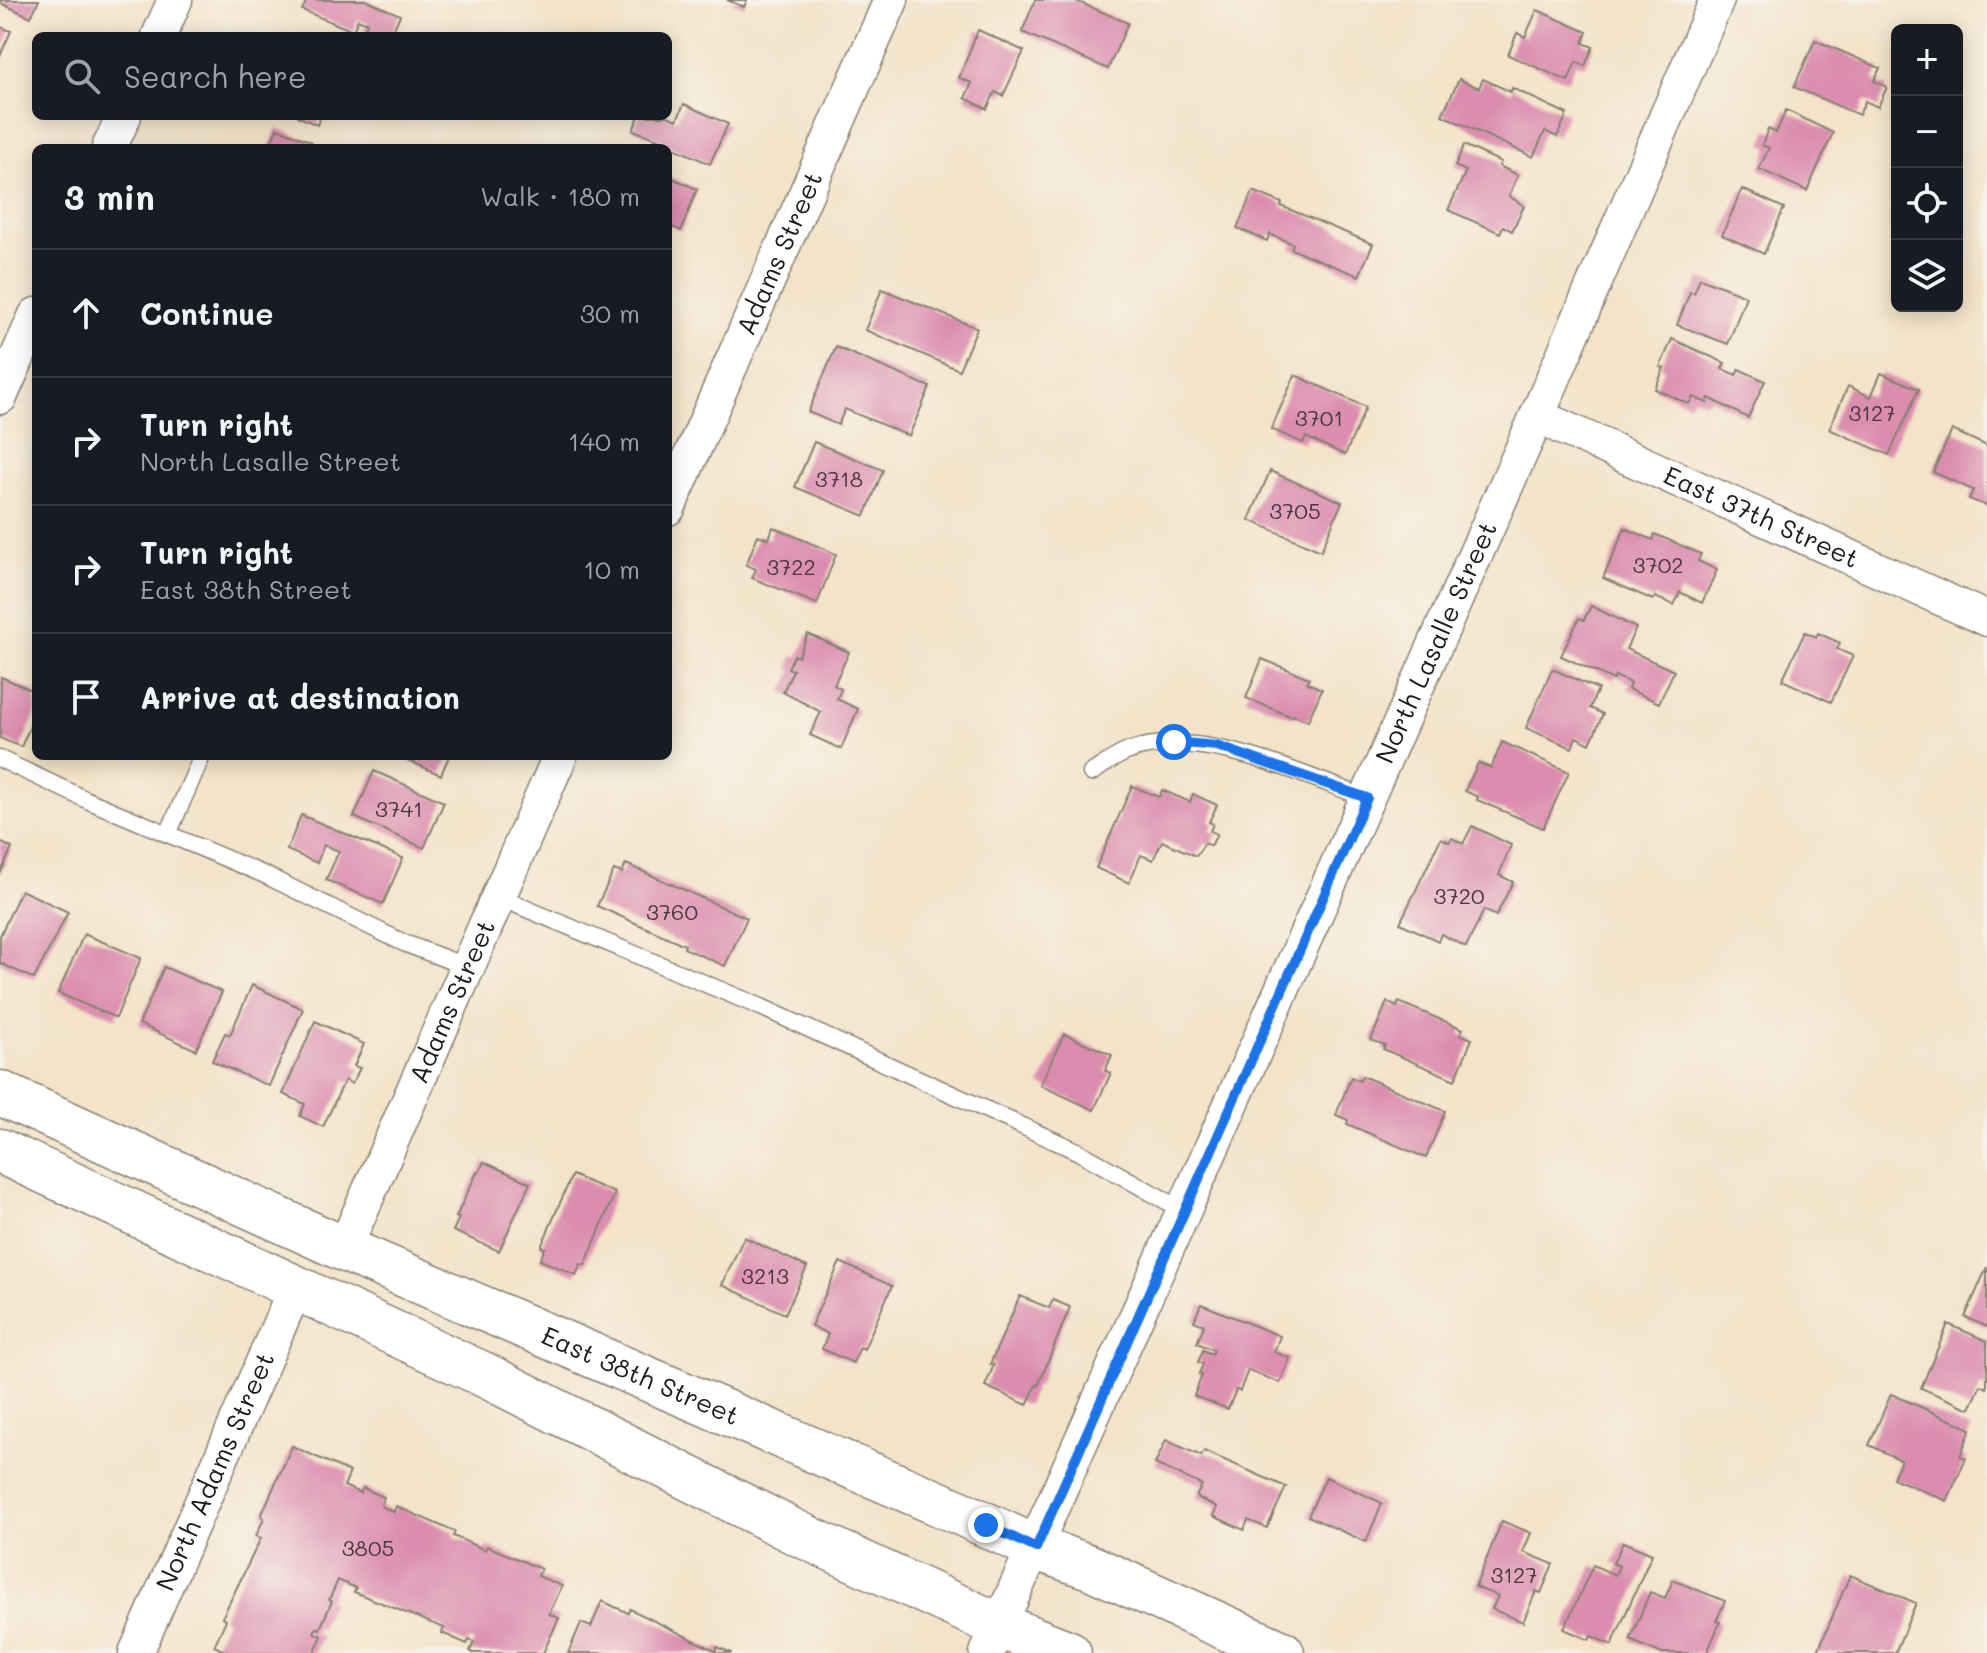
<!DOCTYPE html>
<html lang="en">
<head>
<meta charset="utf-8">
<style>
  body { margin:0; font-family:Mali,sans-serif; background:#242831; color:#f1f3f6 }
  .controls { position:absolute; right:24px; top:24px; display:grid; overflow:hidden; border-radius:12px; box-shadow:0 4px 20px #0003 }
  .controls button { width:72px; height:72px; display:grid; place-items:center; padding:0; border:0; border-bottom:2px solid #363941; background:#171b24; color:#f1f3f6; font:40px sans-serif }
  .stop { position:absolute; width:24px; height:24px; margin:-18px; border:6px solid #1a73e8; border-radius:50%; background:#fff }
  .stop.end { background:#1a73e8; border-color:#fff; box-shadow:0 2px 8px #0008 }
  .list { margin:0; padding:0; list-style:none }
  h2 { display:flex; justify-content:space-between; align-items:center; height:104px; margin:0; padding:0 32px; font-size:34px }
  h2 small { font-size:26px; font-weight:400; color:#9ea1a6 }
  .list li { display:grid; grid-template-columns:52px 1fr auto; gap:24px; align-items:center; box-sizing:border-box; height:128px; padding:0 32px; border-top:2px solid #363941 }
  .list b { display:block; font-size:30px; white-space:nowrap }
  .list p { margin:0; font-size:26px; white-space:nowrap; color:#9ea1a6 }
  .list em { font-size:26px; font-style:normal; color:#9ea1a6 }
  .icon { flex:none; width:44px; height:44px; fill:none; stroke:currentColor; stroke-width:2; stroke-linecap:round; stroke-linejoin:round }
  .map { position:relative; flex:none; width:1987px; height:1653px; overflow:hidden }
  .search { position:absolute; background:#171b24; box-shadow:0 4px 20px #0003; left:32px; top:32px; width:640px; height:88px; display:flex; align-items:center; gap:20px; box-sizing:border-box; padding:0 28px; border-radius:12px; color:#9ea1a6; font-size:30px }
  .panel { position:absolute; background:#171b24; box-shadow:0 4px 20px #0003; left:32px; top:144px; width:640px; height:616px; border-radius:12px }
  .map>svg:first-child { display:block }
</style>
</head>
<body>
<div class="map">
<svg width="1987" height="1653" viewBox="0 0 1987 1653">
  <rect width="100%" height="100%" fill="#f7f3e8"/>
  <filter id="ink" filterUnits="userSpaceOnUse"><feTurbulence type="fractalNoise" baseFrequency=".0125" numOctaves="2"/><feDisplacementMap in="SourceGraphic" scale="16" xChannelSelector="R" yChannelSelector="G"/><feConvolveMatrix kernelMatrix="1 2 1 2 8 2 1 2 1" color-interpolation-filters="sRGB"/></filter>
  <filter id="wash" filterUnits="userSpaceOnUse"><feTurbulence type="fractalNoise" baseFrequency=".006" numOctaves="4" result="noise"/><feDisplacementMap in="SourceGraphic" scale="32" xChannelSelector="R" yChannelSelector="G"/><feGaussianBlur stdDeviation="1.8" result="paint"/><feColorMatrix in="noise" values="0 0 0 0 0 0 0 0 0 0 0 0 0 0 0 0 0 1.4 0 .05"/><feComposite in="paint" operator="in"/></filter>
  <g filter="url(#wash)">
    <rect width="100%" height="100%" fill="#f3e3c9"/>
    <g id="blocks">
      <g fill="#db8daf">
        <polygon points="0,0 39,0 31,17 0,3"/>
        <polygon points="307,0 366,0 400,15 391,36 362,36 367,23 358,19 353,31 302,10"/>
        <polygon points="727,0 747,0 744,7"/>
        <polygon points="1035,0 1074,0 1128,23 1108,69 1022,32"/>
        <polygon points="1537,10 1587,32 1583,43 1593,47 1585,66 1576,62 1568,81 1508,55 1517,33 1525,37"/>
        <polygon points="0,27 11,31 0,56"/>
        <polygon points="978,30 1024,51 1003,96 995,92 987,109 965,98 972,83 959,78"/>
        <polygon points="1815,40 1880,68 1874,81 1887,87 1878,107 1865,101 1859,115 1794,87"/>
        <polygon points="1459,79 1479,88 1483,79 1511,92 1512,88 1567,114 1557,137 1545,131 1533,157 1442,115"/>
        <polygon points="684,104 728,124 710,164 665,144 666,142 633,130 639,116 668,116 677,120"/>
        <polygon points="1786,110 1833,133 1807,191 1759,169 1769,148 1762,145 1768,129 1776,133"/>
        <polygon points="297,116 321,116 317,125"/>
        <polygon points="277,128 312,142 309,148 269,148"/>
        <polygon points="1464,145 1501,162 1499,166 1518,175 1509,196 1524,206 1512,231 1503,226 1500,233 1448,210 1466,171 1455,166"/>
        <polygon points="668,176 697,189 681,231 668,225"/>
        <polygon points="1742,189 1784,208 1764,254 1722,235"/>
        <polygon points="1253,191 1282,203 1281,206 1373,244 1359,276 1291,249 1293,244 1270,234 1267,241 1237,228"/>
        <polygon points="1700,278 1746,296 1728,344 1677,325 1690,292 1694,293"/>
        <polygon points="882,289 977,328 959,370 865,330"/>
        <polygon points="1672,339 1725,363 1722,369 1736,375 1739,369 1765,381 1748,418 1709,398 1707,403 1693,397 1689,404 1655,389 1664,368 1660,367"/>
        <polygon points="836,347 930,387 909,436 845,409 838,425 808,412"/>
        <polygon points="1881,373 1919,389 1889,455 1829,429 1848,386 1871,397"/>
        <polygon points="1295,375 1366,407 1345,455 1306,437 1303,443 1271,429"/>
        <polygon points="1952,430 1987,446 1987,506 1969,499 1973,490 1933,472"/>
        <polygon points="814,442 883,470 865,516 795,487"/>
        <polygon points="1270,471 1342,502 1321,551 1249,520"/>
        <polygon points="773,527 836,554 817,604 752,578 756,569 746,565 758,535 769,539"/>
        <polygon points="1625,528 1653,540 1655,534 1701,554 1698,561 1717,570 1702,603 1680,592 1674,605 1655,597 1653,600 1603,578"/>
        <polygon points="1591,606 1636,628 1626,649 1674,671 1659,703 1628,689 1630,683 1615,676 1614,680 1561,656 1579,618 1584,620"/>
        <polygon points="1805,632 1816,637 1818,633 1840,643 1837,649 1853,656 1831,702 1782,680"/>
        <polygon points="808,634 849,652 834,685 841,689 837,699 858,709 841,749 810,735 821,712 783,692 793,670 788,668 794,655 798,657"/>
        <polygon points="1262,659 1309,678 1307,683 1322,689 1308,721 1293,715 1292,717 1246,698"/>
        <polygon points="1552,669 1598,689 1590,708 1603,714 1590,744 1576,737 1572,748 1526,728"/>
        <polygon points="1,677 36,692 36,713 21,747 0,738"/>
        <polygon points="1502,742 1569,772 1543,828 1477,800 1478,797 1465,791 1478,763 1491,768"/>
        <polygon points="411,756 449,756 441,775 409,761"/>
        <polygon points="374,771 444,802 424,848 354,817"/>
        <polygon points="1132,786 1159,797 1162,790 1190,802 1193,794 1217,805 1209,822 1213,824 1210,831 1217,834 1211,846 1205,843 1196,856 1162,841 1153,860 1141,855 1129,883 1096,868"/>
        <polygon points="301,815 403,858 383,904 326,880 339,851 324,845 317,863 287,850"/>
        <polygon points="1472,826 1511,845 1499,875 1513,882 1496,916 1484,910 1466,947 1441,934 1438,941 1400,923 1441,838 1449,842 1452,838 1463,844"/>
        <polygon points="0,842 12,848 0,874"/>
        <polygon points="626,864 747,918 725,966 684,948 685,945 597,906 614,870 622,873"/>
        <polygon points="21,890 68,912 34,979 0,963 0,936"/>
        <polygon points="84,934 141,958 116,1018 58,993"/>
        <polygon points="164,967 222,992 196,1050 139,1024"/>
        <polygon points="252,985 303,1009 269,1086 212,1061 225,1033 230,1035"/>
        <polygon points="1387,1002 1397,1007 1399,1002 1463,1029 1460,1034 1472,1039 1455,1080 1383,1049 1385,1045 1371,1040"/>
        <polygon points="315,1021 364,1044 354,1066 360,1068 352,1084 345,1080 323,1127 300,1116 305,1104 283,1094"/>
        <polygon points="1064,1034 1112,1055 1105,1071 1111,1073 1094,1110 1040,1085"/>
        <polygon points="1362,1076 1445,1111 1426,1158 1347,1124 1348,1120 1336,1115 1351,1077 1360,1081"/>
        <polygon points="484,1162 530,1183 499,1251 453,1231 459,1218 456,1217 477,1172 479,1173"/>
        <polygon points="572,1175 615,1193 585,1265 581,1264 576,1275 540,1260 545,1248 541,1247"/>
        <polygon points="744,1237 807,1267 785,1314 722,1285"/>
        <polygon points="840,1262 892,1286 864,1349 860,1347 853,1363 822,1349 828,1334 811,1326"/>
        <polygon points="1987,1267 1987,1327 1965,1317"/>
        <polygon points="1020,1296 1049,1308 1053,1300 1070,1307 1038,1386 1036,1385 1027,1405 985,1386 994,1365 990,1364"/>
        <polygon points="1201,1304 1280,1336 1274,1352 1290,1358 1280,1383 1248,1370 1240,1391 1236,1390 1228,1409 1194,1396 1202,1375 1199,1374 1203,1364 1198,1362 1203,1350 1212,1354 1214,1350 1197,1343 1204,1325 1194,1321"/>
        <polygon points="1948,1324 1987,1341 1987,1388 1981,1385 1970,1409 1921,1388"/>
        <polygon points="1891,1394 1971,1429 1960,1456 1966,1458 1947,1501 1893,1478 1901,1460 1869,1445"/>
        <polygon points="1166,1440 1201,1456 1204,1451 1286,1487 1267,1528 1248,1520 1244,1530 1213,1516 1217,1507 1196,1497 1202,1485 1155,1464"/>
        <polygon points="292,1446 350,1472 344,1486 360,1493 363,1488 384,1497 381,1506 394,1512 396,1506 455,1532 453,1536 485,1550 487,1546 541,1569 538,1576 562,1586 549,1614 559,1618 543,1653 473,1653 470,1651 474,1642 469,1640 467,1644 442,1633 444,1628 354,1592 356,1588 338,1580 329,1600 332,1601 320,1629 316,1628 314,1633 322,1636 314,1653 229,1653 214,1646 226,1620 222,1618 261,1538 256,1536 264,1518 261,1516"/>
        <polygon points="1326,1477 1382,1503 1366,1542 1308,1516"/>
        <polygon points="1502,1521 1531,1533 1523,1552 1553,1564 1541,1593 1536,1591 1523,1622 1492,1609 1498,1596 1475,1587"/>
        <polygon points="1623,1542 1652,1554 1612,1645 1591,1636 1589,1640 1564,1629 1593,1565 1615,1575 1619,1566 1613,1563"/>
        <polygon points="1850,1575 1916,1603 1895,1653 1817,1653"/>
        <polygon points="1673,1580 1725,1601 1716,1621 1720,1622 1707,1653 1660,1653 1630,1640 1650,1592 1665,1598"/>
        <polygon points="602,1601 628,1613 630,1609 716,1651 717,1647 732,1653 568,1653 581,1623 591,1627"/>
      </g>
    </g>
  </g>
  <g filter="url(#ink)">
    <use href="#blocks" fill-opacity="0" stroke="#888072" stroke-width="2"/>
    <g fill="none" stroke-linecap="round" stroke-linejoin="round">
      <defs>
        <g id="service">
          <polyline points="0,759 87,800 265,875 404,943 467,967"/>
          <path d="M1091 773C1103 766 1116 755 1129 751 1198 725 1301 775 1367 798"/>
          <polyline points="168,834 202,756"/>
          <polyline points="498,897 761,1007 1079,1152 1184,1211"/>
        </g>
        <g id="minor">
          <polyline points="159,36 175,0"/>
          <polyline points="109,148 124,116"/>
          <polyline points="0,397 36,315"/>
          <path id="s1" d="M1537 416 1987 619"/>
          <path id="s2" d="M668 508 891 0"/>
          <path id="s3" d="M344 1249 560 756"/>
          <path id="s4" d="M136 1653 295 1289"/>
          <path id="s5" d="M987 1653 1537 416 1717 0"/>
        </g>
        <g id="primary">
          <path id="s6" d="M0 1093 344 1249 963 1514 1036 1548 1090 1567 1282 1653"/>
          <polyline points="0,1151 487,1376 797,1533 1000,1626 1069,1653"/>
        </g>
      </defs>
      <use href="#service" stroke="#888072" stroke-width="19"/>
      <use href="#minor" stroke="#888072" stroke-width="37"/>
      <use href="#primary" stroke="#888072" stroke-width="47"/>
      <use href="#service" stroke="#fff" stroke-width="16"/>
      <use href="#minor" stroke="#fff" stroke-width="34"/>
      <use href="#primary" stroke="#fff" stroke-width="44"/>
    </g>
  </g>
  <g fill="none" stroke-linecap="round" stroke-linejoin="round" filter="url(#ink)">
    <polyline stroke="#1a73e8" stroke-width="10" points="986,1525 1036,1548 1367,798 1217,746 1174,742"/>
  </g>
  <g text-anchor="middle" stroke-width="6" stroke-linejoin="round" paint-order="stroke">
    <g font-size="22" fill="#4c3841">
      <text x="1872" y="421">3127</text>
      <text x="1319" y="426">3701</text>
      <text x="839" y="487">3718</text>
      <text x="1295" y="519">3705</text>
      <text x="1658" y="573">3702</text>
      <text x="791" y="575">3722</text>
      <text x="399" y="817">3741</text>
      <text x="1459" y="904">3720</text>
      <text x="672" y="920">3760</text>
      <text x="765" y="1284">3213</text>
      <text x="368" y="1556">3805</text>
      <text x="1514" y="1583">3127</text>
    </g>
    <g font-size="26" fill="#1c1c1c" stroke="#f7f3e8">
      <text dy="9" stroke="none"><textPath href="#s2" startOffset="278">Adams Street</textPath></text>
      <text dy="9" stroke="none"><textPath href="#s1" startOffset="246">East 37th Street</textPath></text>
      <text dy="9" stroke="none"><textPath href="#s5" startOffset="1106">North Lasalle Street</textPath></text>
      <text dy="9" stroke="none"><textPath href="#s3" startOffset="270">Adams Street</textPath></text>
      <text dy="9" stroke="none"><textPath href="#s6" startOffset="700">East 38th Street</textPath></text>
      <text dy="9" stroke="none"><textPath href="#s4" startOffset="198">North Adams Street</textPath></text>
    </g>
  </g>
</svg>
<div class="controls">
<button>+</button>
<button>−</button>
<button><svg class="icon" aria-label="locate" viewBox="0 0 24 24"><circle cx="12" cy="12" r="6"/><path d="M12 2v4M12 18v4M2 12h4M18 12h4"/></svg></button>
<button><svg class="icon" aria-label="layers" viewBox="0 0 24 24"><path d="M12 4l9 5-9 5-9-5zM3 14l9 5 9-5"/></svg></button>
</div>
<div class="stop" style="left:1174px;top:742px"></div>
<div class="stop end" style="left:986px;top:1525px"></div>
<div class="search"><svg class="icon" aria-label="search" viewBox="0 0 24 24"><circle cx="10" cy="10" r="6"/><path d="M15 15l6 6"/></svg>Search here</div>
<section class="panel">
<h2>3 min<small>Walk · 180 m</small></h2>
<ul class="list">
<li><svg class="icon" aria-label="ahead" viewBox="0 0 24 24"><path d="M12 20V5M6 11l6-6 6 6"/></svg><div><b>Continue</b></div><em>30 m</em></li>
<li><svg class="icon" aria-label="right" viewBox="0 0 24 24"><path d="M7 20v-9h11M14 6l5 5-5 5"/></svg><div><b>Turn right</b><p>North Lasalle Street</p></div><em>140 m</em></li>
<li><svg class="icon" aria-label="right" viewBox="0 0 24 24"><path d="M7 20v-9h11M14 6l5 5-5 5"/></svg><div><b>Turn right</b><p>East 38th Street</p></div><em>10 m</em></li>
<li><svg class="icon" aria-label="arrive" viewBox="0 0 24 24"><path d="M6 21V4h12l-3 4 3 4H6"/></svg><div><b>Arrive at destination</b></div></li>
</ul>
</section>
</div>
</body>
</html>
